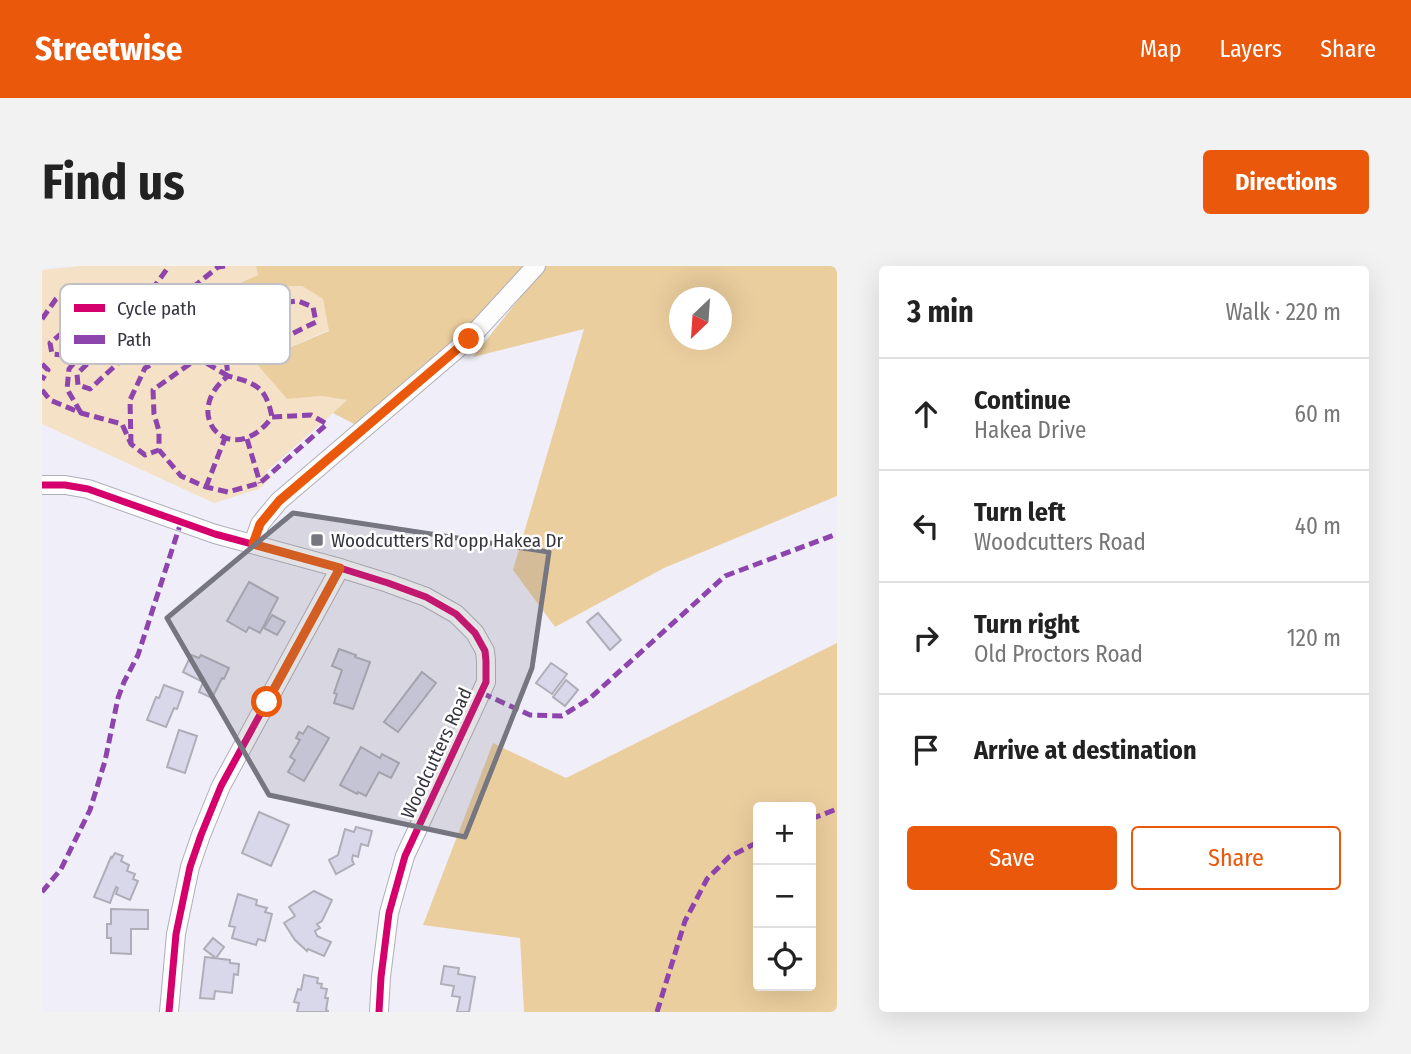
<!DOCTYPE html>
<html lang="en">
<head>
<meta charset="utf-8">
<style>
  body { margin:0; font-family:"Fira Sans Condensed",sans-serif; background:#f2f2f2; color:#222 }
  .controls { position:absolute; right:21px; bottom:21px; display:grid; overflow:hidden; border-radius:7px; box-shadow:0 7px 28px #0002 }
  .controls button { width:63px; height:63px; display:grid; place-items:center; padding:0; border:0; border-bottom:2px solid #e0e0e0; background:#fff; color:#222; font:35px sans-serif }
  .compass { position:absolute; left:627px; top:21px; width:63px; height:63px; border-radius:50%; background:#fff; box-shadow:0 7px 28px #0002; rotate:205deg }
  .stop { position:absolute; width:21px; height:21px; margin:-16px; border:5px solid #ea580c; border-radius:50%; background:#fff }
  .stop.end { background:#ea580c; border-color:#fff; box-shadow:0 2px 7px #0008 }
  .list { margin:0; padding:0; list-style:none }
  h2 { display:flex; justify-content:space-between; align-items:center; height:91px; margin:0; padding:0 28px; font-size:30px }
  h2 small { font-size:23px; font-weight:400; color:#767676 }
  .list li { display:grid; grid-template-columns:46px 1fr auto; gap:21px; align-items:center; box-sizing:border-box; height:112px; padding:0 28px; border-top:2px solid #e0e0e0 }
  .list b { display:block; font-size:26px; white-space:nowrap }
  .list p { margin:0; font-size:23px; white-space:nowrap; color:#767676 }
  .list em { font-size:23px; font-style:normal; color:#767676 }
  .actions { display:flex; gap:14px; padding:21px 28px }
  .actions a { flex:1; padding:16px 0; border:2px solid #ea580c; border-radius:7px; text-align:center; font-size:24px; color:#ea580c }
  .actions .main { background:#ea580c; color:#fff }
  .icon { flex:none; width:38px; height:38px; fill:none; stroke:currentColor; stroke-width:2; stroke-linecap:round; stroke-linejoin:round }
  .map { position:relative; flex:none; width:795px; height:746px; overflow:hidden; border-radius:7px }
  header { display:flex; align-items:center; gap:42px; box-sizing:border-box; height:98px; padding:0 35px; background:#ea580c; color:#fff }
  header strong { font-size:33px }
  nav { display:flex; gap:38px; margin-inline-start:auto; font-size:24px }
  .intro { display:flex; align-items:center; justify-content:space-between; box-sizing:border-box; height:168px; padding:0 42px }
  h1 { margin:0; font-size:49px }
  .button { padding:18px 32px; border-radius:7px; background:#ea580c; color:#fff; font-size:24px; font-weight:700 }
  main { display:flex; gap:42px; padding:0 42px }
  aside { flex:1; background:#fff; border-radius:7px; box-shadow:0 7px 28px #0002 }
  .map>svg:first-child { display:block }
</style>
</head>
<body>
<header>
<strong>Streetwise</strong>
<nav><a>Map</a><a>Layers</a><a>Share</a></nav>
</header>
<div class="intro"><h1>Find us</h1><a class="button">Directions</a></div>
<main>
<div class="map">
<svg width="795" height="746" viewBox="0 0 795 746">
  <rect width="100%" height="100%" fill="#f0eff9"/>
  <polygon fill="#f4e1c6" points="37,0 214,0 216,9 191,21 260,20 281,33 287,64 213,96 245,133 280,130 306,134 224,206 230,211 217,223 172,237 0,158 0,4"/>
  <g fill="#ebce9e" fill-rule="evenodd">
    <polygon points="214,0 494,0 455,42 314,159 291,147 305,134 280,130 245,133 213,96 287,65 281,33 260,20 189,21 216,9"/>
    <path d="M503 0H795V230L622 302 513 361 471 304 542 63 431 91ZM638 32H680V74H638Z"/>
    <path d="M795 377V746H482L478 672 381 659 451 477 524 512ZM769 541V720H716V541Z"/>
  </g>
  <g fill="#d9d7ea" stroke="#afaeb8" stroke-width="2">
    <polygon points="207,316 236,332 218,367 207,361 204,366 185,355"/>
    <polygon points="556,347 579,374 568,384 545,356"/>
    <polygon points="230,349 243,356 235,369 222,362"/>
    <polygon points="297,383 314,389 313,391 328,396 311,443 292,437 295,428 292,427 300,404 290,400"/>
    <polygon points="149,389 157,392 159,389 187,402 182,413 180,412 170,432 157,426 161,416 141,406"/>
    <polygon points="509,397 525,408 510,428 494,417"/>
    <polygon points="380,406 394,417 356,466 342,456"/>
    <polygon points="524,414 536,424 523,440 511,431"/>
    <polygon points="122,419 141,426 135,443 132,442 124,461 105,454 114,431 117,432"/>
    <polygon points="266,460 287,472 262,515 246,506 253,494 248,491 258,474 254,472 257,466 261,468"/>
    <polygon points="137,464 155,470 143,507 125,501"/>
    <polygon points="319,481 338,492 340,488 357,497 349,512 337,506 324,530 316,526 315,528 298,519"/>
    <polygon points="217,546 247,559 229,600 200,587"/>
    <polygon points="314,561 330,565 326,580 319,578 316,591 311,589 310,594 312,598 294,608 287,594 296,589 303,563 312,566"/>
    <polygon points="73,587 81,590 79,595 87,599 85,605 93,608 91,613 96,615 88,634 74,628 76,622 74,621 68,637 52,631 69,591 70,592"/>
    <polygon points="272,625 290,634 280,655 275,658 278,662 273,665 275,670 289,676 282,690 266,683 265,685 253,674 242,657 253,650 247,641"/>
    <polygon points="196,628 215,634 214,639 225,642 223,646 230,648 223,675 216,673 214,679 190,672 193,661 187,660"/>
    <polygon points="69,643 106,644 106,663 89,663 89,688 69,687 69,672 65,672 65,658 69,658"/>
    <polygon points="171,672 182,681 174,692 162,683"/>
    <polygon points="163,691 188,694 188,697 197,698 196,709 192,708 190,727 173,725 172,733 158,732"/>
    <polygon points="402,700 417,702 416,708 433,711 427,746 415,746 418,731 410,730 412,720 399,718"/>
    <polygon points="262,709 276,712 275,717 280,718 279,722 285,723 283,732 286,732 284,744 286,745 286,746 255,746 257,737 252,736 256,723 259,724"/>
  </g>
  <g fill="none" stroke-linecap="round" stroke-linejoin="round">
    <defs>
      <g id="street">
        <polyline points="0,219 23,219 46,223 173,268 298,302 346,317 384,331 414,348 433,367 443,385 444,395 444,416 363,590 347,647 339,711 337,746"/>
        <polyline points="211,278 218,258 237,235 427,73 494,0"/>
        <polyline points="127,746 134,668 148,601 159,569 179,520 298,302"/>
      </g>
    </defs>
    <use href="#street" stroke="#b0afb9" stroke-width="20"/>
    <use href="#street" stroke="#fdfdfe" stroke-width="18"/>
    <g stroke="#8e44ad" stroke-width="5" stroke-dasharray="10 5" stroke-linecap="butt">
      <path d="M183 0 176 1 150 22 120 30 104 39 99 49 105 56 129 37 221 39 256 35 271 41 274 56 227 79H192L184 92 186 110 156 92 111 124 112 148 117 165V184L139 210 164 221 186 226 218 217 285 158 269 149 230 151C190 206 136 149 186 110 214 117 224 121 230 151"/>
      <polyline points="0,53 14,33 29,21 38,24 38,33 30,39 33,46 46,39 55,43 55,50 26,62 8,77 10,88 20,89 36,75 85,52 115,17 127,0"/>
      <polyline points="0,98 6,104 0,114"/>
      <polyline points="0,124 8,134 39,147 80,158 89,178 103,189 117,184"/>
      <polyline points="39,147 25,123 27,103 44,82 54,66"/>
      <polyline points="205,173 218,217"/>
      <polyline points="89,178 88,134 103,102 118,94 124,87 150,73 160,58 132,60 108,77 88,86 48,123 36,119 35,108 48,95 59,76 107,66 128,49 157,47 170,39"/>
      <polyline points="164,221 183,172"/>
      <polyline points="440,427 488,449 520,450 547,433 683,310 795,268"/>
      <polyline points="769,553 795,543"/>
      <polyline points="0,626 19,603 48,544 63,495 76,432 82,416 96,389 139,256"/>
      <polyline points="615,746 643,655 665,613 687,591 716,576"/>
    </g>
    <defs>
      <g id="cycleway">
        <polyline points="0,219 23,219 46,223 173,268 298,302 346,317 384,331 414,348 433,367 443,385 444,395 444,416 363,590 347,647 339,711 337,746"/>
        <polyline points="127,746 134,668 148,601 159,569 179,520 298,302"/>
      </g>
    </defs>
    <use href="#cycleway" stroke="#fff" stroke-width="11"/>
    <use href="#cycleway" stroke="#d6006c" stroke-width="7"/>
  </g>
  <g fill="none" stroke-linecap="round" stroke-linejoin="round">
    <polyline stroke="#ea580c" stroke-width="9" points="225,436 298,302 211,278 218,258 237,235 427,73"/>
  </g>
  <path fill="#767681" fill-opacity="0.2" stroke="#767681" stroke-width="5" stroke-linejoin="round" d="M251 247 507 286 490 402 423 571 227 529 125 352Z"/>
  <rect fill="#767681" stroke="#fff" stroke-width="2.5" x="268" y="267" width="14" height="14" rx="3.5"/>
  <g text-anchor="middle" stroke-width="5" stroke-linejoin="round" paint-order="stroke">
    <g font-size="19" fill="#353540" stroke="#fff" text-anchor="start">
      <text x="289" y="281">Woodcutters Rd opp Hakea Dr</text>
    </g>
    <g font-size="19" fill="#353540" stroke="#fff">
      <text transform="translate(394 487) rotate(-65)" y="7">Woodcutters Road</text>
    </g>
  </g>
  <rect x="18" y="18" width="230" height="80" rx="10" fill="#fff" stroke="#c2c2c6" stroke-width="2"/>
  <rect x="32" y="38" width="31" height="8" fill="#d6006c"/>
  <rect x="32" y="69" width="31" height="9" fill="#8e44ad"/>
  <g font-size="19" fill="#353540">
    <text x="75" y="49">Cycle path</text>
    <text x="75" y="80">Path</text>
  </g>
</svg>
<div class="controls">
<button>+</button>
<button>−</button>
<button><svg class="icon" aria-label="locate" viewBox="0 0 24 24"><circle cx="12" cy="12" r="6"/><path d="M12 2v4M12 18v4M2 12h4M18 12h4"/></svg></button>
</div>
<svg class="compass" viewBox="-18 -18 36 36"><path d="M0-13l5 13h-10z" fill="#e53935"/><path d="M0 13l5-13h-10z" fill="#767676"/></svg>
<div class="stop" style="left:225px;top:436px"></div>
<div class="stop end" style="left:427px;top:73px"></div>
</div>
<aside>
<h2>3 min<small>Walk · 220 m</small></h2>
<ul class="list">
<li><svg class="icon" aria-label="ahead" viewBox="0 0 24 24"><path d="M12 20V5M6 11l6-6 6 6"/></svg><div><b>Continue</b><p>Hakea Drive</p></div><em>60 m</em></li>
<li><svg class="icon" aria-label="left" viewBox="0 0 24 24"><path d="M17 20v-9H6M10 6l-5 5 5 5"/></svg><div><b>Turn left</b><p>Woodcutters Road</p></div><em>40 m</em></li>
<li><svg class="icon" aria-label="right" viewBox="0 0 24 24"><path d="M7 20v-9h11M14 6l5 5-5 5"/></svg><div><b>Turn right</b><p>Old Proctors Road</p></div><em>120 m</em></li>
<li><svg class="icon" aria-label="arrive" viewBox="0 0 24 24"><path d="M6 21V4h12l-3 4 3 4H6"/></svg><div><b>Arrive at destination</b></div></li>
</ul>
<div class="actions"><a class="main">Save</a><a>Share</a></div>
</aside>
</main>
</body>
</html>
